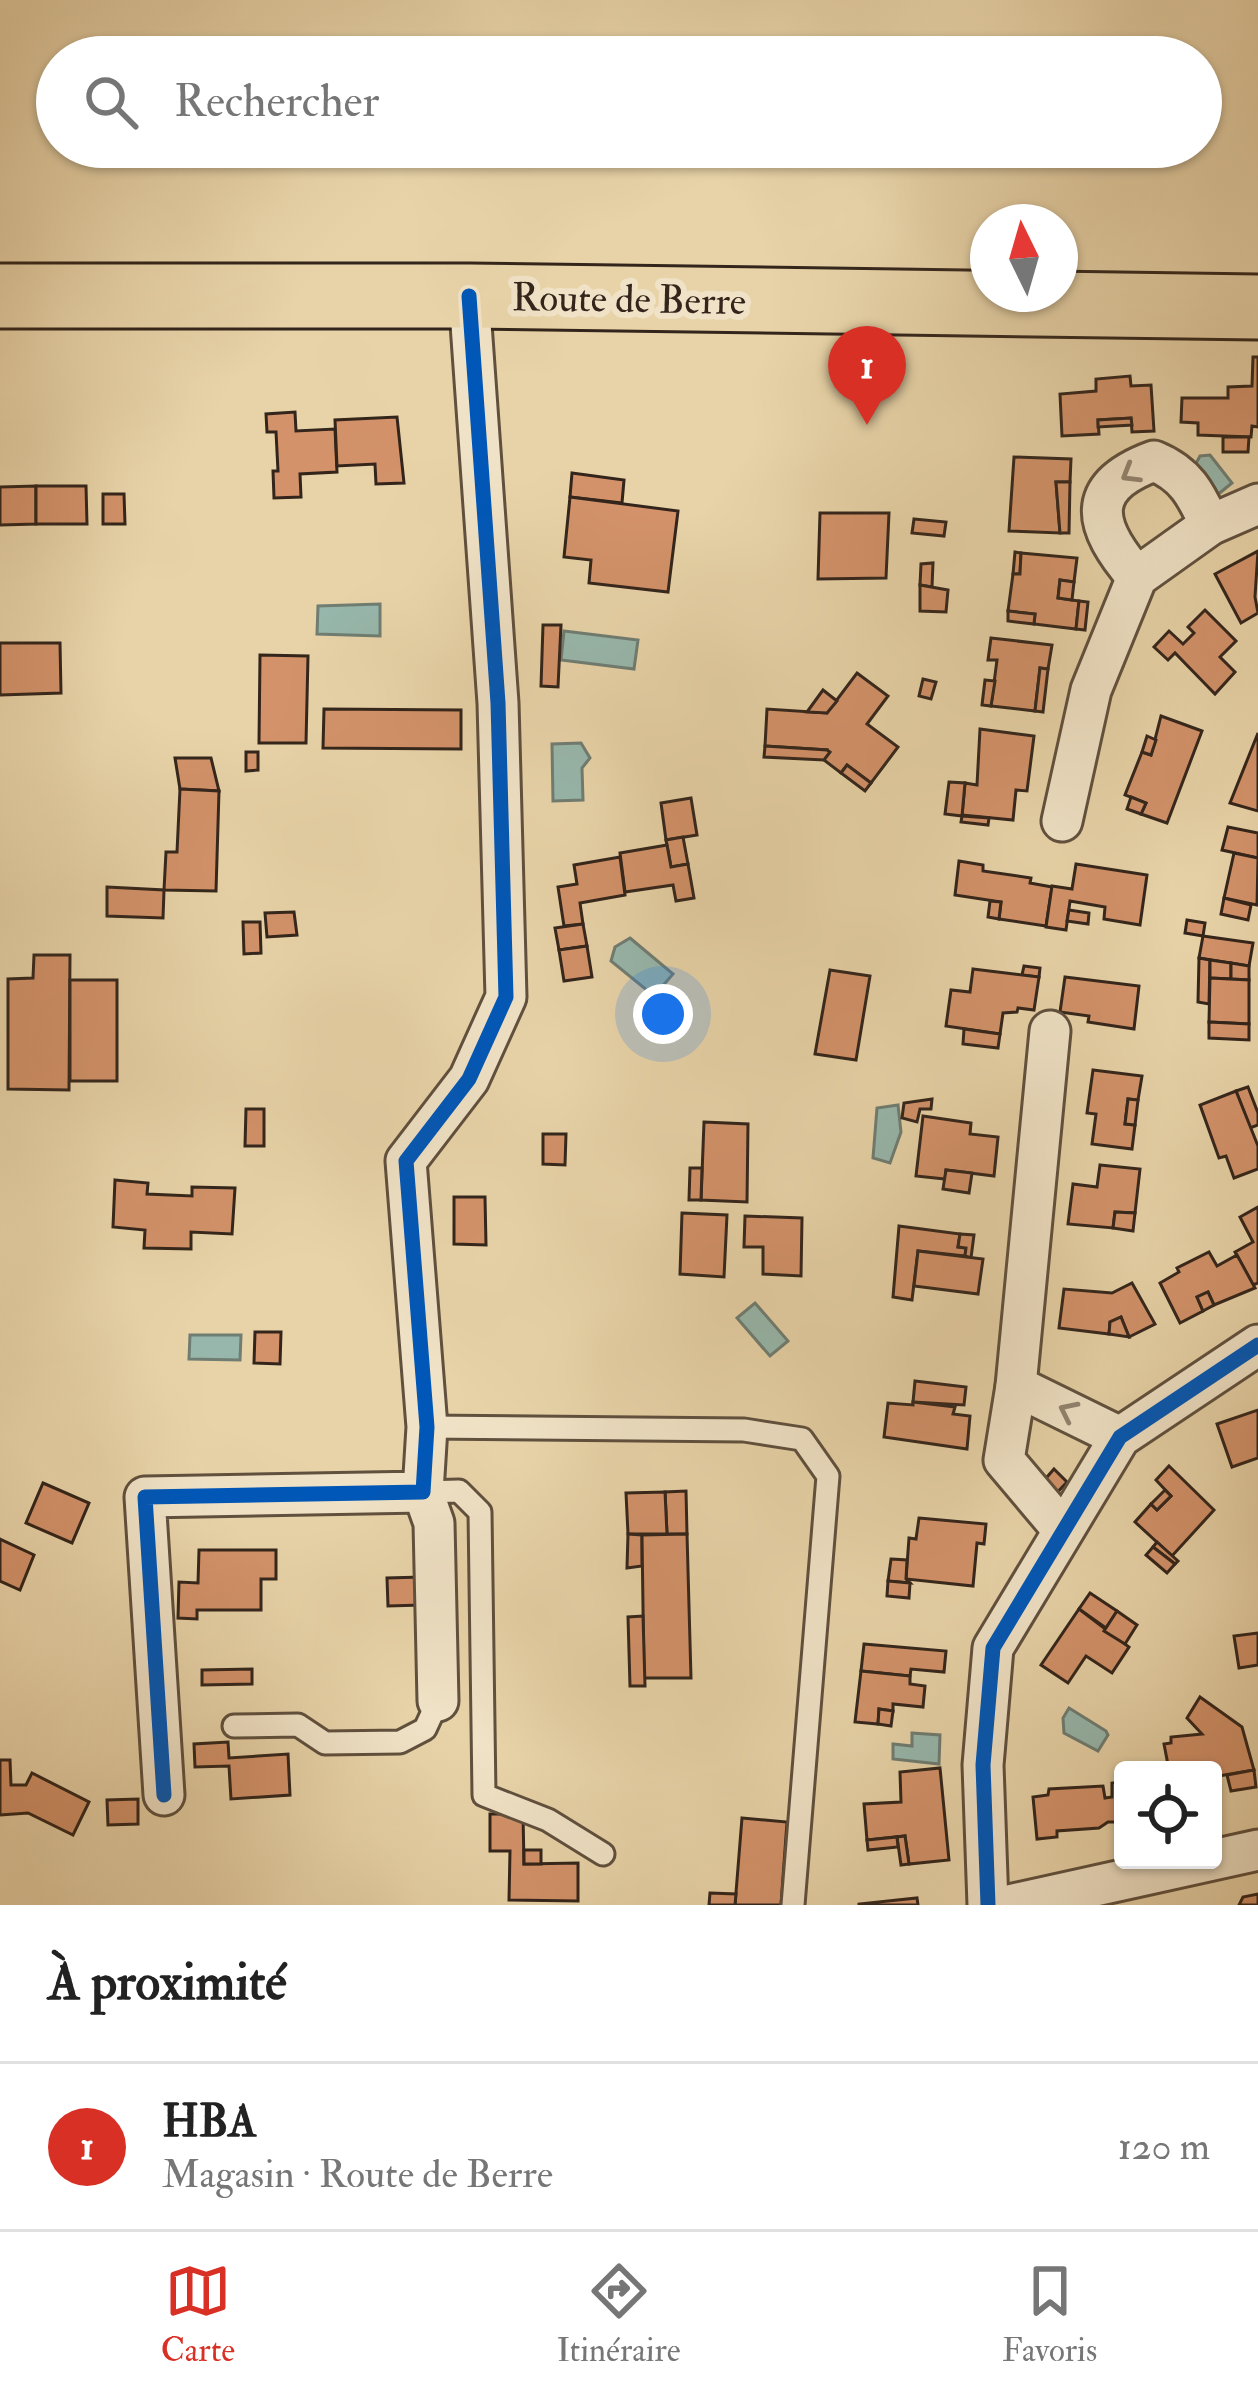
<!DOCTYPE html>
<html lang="fr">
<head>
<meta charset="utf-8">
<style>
  body { margin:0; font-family:"IM FELL Double Pica",serif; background:#f2f2f2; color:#222 }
  .controls { position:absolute; right:36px; bottom:36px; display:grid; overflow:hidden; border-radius:12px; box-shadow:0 3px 9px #0004 }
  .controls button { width:108px; height:108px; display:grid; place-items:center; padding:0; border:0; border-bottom:3px solid #e0e0e0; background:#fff; color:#222; font:60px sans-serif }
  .compass { position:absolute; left:970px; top:204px; width:108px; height:108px; border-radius:50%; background:#fff; box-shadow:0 3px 9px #0004; rotate:355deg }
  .you { position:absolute; left:663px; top:1014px; width:42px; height:42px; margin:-30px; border:9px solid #fff; border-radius:50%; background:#1a73e8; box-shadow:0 0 0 18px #1a73e833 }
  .badge { display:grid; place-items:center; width:78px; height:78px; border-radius:50%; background:#d93025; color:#fff; font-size:39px; font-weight:700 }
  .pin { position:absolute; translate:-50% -99px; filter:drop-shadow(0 3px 6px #0008) }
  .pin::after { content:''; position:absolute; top:63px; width:42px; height:36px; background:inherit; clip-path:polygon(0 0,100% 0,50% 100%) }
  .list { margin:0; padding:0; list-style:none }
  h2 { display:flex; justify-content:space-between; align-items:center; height:156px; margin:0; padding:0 48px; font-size:51px }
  h2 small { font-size:39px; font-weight:400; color:#767676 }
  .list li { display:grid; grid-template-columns:78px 1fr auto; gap:36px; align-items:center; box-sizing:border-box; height:168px; padding:0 48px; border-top:3px solid #e0e0e0 }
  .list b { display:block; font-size:45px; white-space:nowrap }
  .list p { margin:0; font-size:39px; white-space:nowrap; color:#767676 }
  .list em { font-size:39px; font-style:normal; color:#767676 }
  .icon { flex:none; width:66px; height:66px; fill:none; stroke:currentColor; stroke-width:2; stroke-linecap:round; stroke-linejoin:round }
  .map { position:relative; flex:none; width:1258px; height:1905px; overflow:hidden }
  .search { position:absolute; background:#fff; box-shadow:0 3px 9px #0004; left:36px; right:36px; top:36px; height:132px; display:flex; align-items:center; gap:30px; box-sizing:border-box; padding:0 42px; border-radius:66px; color:#767676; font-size:45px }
  .sheet { height:324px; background:#fff }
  nav { display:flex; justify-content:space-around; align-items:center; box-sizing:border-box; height:168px; border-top:3px solid #e0e0e0; background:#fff; font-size:33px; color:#767676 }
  nav a { display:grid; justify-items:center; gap:6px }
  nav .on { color:#d93025 }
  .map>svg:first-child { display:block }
</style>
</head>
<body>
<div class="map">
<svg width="1258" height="1905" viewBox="0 0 1258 1905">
  <rect width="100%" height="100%" fill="#e8d3a8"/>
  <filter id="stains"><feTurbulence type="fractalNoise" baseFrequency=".00167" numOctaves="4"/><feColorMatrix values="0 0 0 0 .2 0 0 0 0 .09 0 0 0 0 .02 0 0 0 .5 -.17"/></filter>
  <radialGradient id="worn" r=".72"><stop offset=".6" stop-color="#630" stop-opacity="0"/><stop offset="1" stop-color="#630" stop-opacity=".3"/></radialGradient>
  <g fill="#97b7ac" stroke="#6f7d72" stroke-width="3">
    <polygon points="1210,455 1232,483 1216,496 1194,467 1200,456"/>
    <polygon points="380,604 380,636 317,634 318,606"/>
    <polygon points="564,631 638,640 634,669 561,660"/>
    <polygon points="581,743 590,758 582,768 583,800 553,801 552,744"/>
    <polygon points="630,938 673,974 654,996 611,961 615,947"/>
    <polygon points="898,1105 901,1132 890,1163 873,1158 877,1108"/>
    <polygon points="755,1303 788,1341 770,1356 737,1318"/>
    <polygon points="190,1335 241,1335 240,1360 189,1359"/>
    <polygon points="1069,1708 1106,1731 1108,1735 1098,1751 1064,1733 1063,1718"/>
    <polygon points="912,1733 940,1735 939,1764 893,1759 893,1744 912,1746"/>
  </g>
  <g fill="#d3926a" stroke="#33251b" stroke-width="3">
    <polygon points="1253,357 1258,357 1258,427 1252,426 1251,437 1198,435 1198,423 1181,422 1182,398 1228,398 1228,387 1252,386"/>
    <polygon points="1130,376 1131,386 1151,385 1154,431 1132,432 1131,418 1098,420 1099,434 1062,436 1060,394 1096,391 1096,379"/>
    <polygon points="295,412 296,431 335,429 337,472 300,474 301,497 274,498 273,471 278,471 276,432 267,432 266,414"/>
    <polygon points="397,417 404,483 376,484 375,464 337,466 335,420"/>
    <polygon points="1131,418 1132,425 1098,427 1098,420"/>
    <polygon points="1223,437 1249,437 1248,452 1223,452"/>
    <polygon points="1014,457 1071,459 1070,482 1056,482 1060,533 1009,531"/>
    <polygon points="572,473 624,480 622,503 570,497"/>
    <polygon points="1056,482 1070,482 1069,533 1060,533"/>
    <polygon points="36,486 36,524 0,525 0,487"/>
    <polygon points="36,486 86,486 87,524 36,524"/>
    <polygon points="103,494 124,494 125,524 103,524"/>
    <polygon points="570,497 678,511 668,592 589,583 591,560 564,557"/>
    <polygon points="820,513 889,513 886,578 818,579"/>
    <polygon points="914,519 946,522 944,536 912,533"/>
    <polygon points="1258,551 1255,597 1258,613 1241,623 1215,574"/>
    <polygon points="1015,552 1021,553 1020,574 1013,574"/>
    <polygon points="1021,553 1077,558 1074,582 1060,580 1058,598 1079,601 1076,629 1034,624 1035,614 1008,611 1013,574 1020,574"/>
    <polygon points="933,563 932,587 920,585 921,564"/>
    <polygon points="1060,580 1074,582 1072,600 1058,598"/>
    <polygon points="920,585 948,590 946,612 920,611"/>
    <polygon points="1079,601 1088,602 1085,630 1076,629"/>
    <polygon points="1205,610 1236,641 1220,657 1235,672 1215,694 1175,653 1168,660 1154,647 1169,631 1183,644 1194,633 1188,627"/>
    <polygon points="1008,611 1035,614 1034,624 1008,621"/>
    <polygon points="543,625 561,625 558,687 541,686"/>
    <polygon points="991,638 1052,645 1048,669 1040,668 1035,711 991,706 997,660 988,660"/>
    <polygon points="0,643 60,643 61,693 0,695"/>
    <polygon points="260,655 308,656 306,743 259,743"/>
    <polygon points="1040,668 1048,669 1043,712 1035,711"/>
    <polygon points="857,673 888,696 867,724 898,747 871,783 847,765 841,773 824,760 827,750 765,746 767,709 827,713"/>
    <polygon points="923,679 936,682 931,699 919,696"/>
    <polygon points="985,680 995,681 991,706 982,705"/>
    <polygon points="823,690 837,701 827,713 807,712"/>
    <polygon points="324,709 461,710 461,749 323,748"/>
    <polygon points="1161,716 1202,731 1167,823 1141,814 1146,803 1125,795 1142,752 1151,755"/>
    <polygon points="980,729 1034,736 1027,791 1016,790 1013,820 962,815 965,783 977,785"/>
    <polygon points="1258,733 1258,811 1230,803"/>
    <polygon points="1147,736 1156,740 1151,755 1142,752"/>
    <polygon points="765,746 827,750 830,752 824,760 764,757"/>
    <polygon points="246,752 258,752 258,770 246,771"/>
    <polygon points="175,758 211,758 219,791 180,789"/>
    <polygon points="847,765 871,783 865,791 841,773"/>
    <polygon points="949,782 965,783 962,816 945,814"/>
    <polygon points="180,789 219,791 216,891 164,890 166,852 177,852"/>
    <polygon points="1131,797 1146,803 1141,814 1127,809"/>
    <polygon points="691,798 697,835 666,840 661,803"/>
    <polygon points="962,816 989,818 988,825 961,822"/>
    <polygon points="1228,827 1258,833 1258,858 1222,850"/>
    <polygon points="683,837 688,864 671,867 666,840"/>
    <polygon points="667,845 671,867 688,864 694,898 676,901 673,885 625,892 620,853"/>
    <polygon points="1234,853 1258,858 1257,905 1224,898"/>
    <polygon points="620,857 625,895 580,903 583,924 564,926 558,887 577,884 574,865"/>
    <polygon points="959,861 983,865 983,871 1031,878 1030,883 1052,887 1046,926 999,919 1001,902 955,895"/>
    <polygon points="1076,864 1147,875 1140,925 1104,919 1105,907 1070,901 1066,930 1046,927 1052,886 1072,889"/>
    <polygon points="107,887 164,890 163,918 107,916"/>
    <polygon points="1224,898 1251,905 1248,920 1221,914"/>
    <polygon points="990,901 1001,902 999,919 988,917"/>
    <polygon points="1069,910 1089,913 1088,924 1067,921"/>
    <polygon points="294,912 297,935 267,937 265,913"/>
    <polygon points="1187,920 1205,923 1203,936 1185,933"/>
    <polygon points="243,922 260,922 261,953 244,954"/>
    <polygon points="583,924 587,946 559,950 555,928"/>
    <polygon points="1203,936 1253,943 1249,966 1199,958"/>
    <polygon points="587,946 592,977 564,981 559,950"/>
    <polygon points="34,955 70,955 69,1090 8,1089 8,979 33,978"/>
    <polygon points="1199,958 1210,960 1209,1004 1198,1002"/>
    <polygon points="1210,960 1231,963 1231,979 1210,978"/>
    <polygon points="1231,963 1249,966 1249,980 1231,979"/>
    <polygon points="1024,966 1040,968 1039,977 1022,975"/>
    <polygon points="973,969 1039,977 1034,1010 1018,1008 1017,1012 1003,1013 1000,1034 946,1026 951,990 970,992"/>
    <polygon points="830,970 870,976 856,1060 815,1054"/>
    <polygon points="1065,977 1139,986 1134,1029 1088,1022 1089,1016 1060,1012"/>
    <polygon points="1210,978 1249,980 1249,1024 1209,1022"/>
    <rect x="70" y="980" width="47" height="101"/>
    <polygon points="1209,1022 1249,1024 1249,1040 1209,1038"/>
    <polygon points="964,1029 1000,1034 998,1048 963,1044"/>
    <polygon points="1093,1070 1142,1076 1138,1100 1128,1099 1125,1124 1135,1125 1132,1149 1092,1144 1096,1114 1087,1113"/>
    <polygon points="1248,1087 1258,1113 1258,1125 1250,1128 1236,1091"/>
    <polygon points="1236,1091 1258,1146 1258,1169 1234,1178 1226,1156 1219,1158 1200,1105"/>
    <polygon points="932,1099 931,1109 920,1109 917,1122 902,1118 904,1103"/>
    <polygon points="1128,1099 1138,1100 1135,1125 1125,1124"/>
    <polygon points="246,1109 264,1109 264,1146 245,1146"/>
    <polygon points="923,1116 971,1123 970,1134 998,1137 994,1176 946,1170 945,1179 916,1176"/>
    <polygon points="704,1122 748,1124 747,1202 701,1200"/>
    <polygon points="543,1134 566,1134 565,1165 543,1164"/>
    <polygon points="1100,1165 1140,1169 1135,1213 1115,1212 1113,1228 1068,1224 1073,1184 1097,1187"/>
    <polygon points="690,1168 702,1168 701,1200 689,1200"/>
    <polygon points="946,1170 972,1173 969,1193 943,1189"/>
    <polygon points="115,1180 148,1183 147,1194 192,1196 192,1187 235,1188 232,1234 191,1232 191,1249 144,1248 145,1230 113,1227"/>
    <polygon points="454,1197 485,1197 486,1245 454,1244"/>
    <polygon points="1258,1207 1258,1283 1253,1285 1235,1252 1253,1242 1240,1217"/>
    <polygon points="1115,1212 1135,1213 1133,1231 1113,1228"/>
    <polygon points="682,1213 727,1215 724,1277 680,1274"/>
    <polygon points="745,1216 802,1218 801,1276 763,1274 763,1247 744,1247"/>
    <polygon points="899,1226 960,1234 958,1247 966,1248 965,1256 918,1251 912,1300 893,1297"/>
    <polygon points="960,1234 974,1235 971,1258 965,1256 966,1248 958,1247"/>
    <polygon points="918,1251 983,1259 978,1294 914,1286"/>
    <polygon points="1209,1252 1217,1266 1237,1255 1255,1288 1214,1305 1208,1292 1197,1297 1203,1311 1180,1323 1160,1283 1179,1272 1177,1268"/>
    <polygon points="1132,1283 1155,1324 1129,1337 1121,1317 1110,1322 1109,1334 1059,1328 1064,1289 1112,1293"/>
    <polygon points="1208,1292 1214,1305 1203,1311 1197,1297"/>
    <polygon points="1121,1317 1129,1337 1109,1334 1110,1322"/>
    <polygon points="255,1332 281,1332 280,1364 254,1363"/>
    <polygon points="915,1381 966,1387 964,1405 913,1402"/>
    <polygon points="913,1402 955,1407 953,1414 970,1416 967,1449 884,1437 888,1403 913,1405"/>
    <polygon points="1258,1410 1258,1458 1232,1467 1217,1424"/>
    <polygon points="1169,1466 1214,1510 1172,1556 1135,1522 1151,1504 1157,1510 1171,1496 1156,1480"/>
    <polygon points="1054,1469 1067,1482 1052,1498 1040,1485"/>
    <polygon points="43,1483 89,1503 72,1543 26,1523"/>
    <polygon points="1165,1490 1171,1496 1157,1510 1151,1504"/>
    <polygon points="686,1491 687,1534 667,1534 665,1492"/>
    <polygon points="665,1492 667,1534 628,1534 626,1493"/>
    <polygon points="919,1518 986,1524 984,1544 977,1543 973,1586 906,1579 909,1538 916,1539"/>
    <polygon points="628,1534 642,1535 642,1566 627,1568"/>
    <polygon points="687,1534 691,1678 644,1678 642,1535"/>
    <polygon points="0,1539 34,1555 20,1590 0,1581"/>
    <polygon points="1157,1542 1178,1561 1175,1564 1153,1547"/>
    <polygon points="1153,1547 1175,1564 1167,1573 1146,1555"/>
    <polygon points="199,1550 276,1550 276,1579 261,1579 261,1610 197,1610 197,1619 178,1618 179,1582 198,1583"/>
    <polygon points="891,1559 907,1560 906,1579 910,1583 888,1581"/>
    <polygon points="422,1577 422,1605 388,1606 387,1578"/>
    <polygon points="888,1581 910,1583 909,1598 887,1596"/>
    <polygon points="1090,1593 1117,1611 1106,1628 1079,1609"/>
    <polygon points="1079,1609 1129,1647 1112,1673 1086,1656 1068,1683 1041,1665"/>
    <polygon points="1117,1611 1137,1625 1125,1644 1104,1631"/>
    <polygon points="643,1616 645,1686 630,1686 628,1617"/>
    <polygon points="1258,1633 1258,1665 1239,1668 1234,1636"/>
    <polygon points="864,1644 946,1651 944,1672 911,1669 910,1676 861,1671"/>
    <polygon points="252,1669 252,1684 202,1685 202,1670"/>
    <polygon points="861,1671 910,1676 910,1684 925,1686 923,1707 893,1704 893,1711 879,1709 878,1724 855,1722"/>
    <polygon points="1200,1697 1242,1727 1254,1770 1213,1777 1213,1770 1169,1770 1164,1744 1171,1743 1171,1737 1202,1734 1187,1718"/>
    <polygon points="879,1709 893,1711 891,1726 878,1724"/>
    <polygon points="228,1742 229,1758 288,1754 290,1795 231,1799 229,1766 195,1767 194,1744"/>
    <polygon points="0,1760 10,1760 11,1785 26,1785 32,1773 89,1802 73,1835 28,1813 0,1815"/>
    <polygon points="940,1768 949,1860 909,1864 905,1836 867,1840 864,1804 901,1802 900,1772"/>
    <polygon points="1254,1770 1256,1787 1231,1791 1227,1775"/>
    <polygon points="1123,1782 1123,1832 1117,1832 1116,1822 1108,1822 1099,1828 1057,1831 1057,1837 1037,1839 1033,1797 1048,1795 1049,1789 1103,1786 1105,1798 1112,1797 1112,1783"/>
    <polygon points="138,1799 138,1824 108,1825 107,1800"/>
    <polygon points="490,1814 523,1814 524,1864 578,1863 578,1901 509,1900 510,1851 490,1851"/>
    <polygon points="742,1818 787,1822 781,1905 735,1905"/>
    <polygon points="905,1836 909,1864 901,1865 897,1837"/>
    <polygon points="897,1837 898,1847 868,1850 867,1840"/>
    <rect x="524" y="1850" width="17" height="14"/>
    <polygon points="710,1893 736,1894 735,1905 709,1905"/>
    <polygon points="1258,1894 1258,1905 1239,1905 1243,1897"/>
    <polygon points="917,1898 918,1905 859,1905 859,1904"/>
  </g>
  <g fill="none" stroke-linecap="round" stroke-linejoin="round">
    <defs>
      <g id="service">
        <polyline points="427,1427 744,1430 802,1439 828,1476 793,1905"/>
        <polyline points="423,1492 459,1491 480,1512 484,1795 548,1820 603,1854"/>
        <polyline points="234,1726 298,1725 325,1743 400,1742 425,1729 438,1701"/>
      </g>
      <g id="minor">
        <path d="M1137 577C1093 526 1083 487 1154 461 1186 474 1196 494 1210 525"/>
        <polyline points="1062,821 1091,690 1137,577 1210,525 1258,504"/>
        <polyline points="1050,1031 1016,1386 1004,1460 1063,1530"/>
        <polyline points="1016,1386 1120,1437"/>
        <polyline points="423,1492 434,1523 438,1701"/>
        <polyline points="164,1795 145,1497 423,1492 427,1427 406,1161 469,1079 506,997 498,703 469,296"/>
        <polyline points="988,1905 983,1765 993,1648 1120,1437 1258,1345"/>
        <polyline points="1009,1905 1258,1850"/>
      </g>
      <polyline id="primary" points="0,296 469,296 1258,307"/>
    </defs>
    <use href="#service" stroke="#60503e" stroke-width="27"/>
    <use href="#minor" stroke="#60503e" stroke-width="45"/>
    <use href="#primary" stroke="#33251b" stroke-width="69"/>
    <use href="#service" stroke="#f0e2c6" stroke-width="21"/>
    <use href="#minor" stroke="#f0e2c6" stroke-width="39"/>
    <use href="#primary" stroke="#e8d3a8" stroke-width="63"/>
    <defs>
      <g id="cycleway">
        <polyline points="164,1795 145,1497 423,1492 427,1427 406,1161 469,1079 506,997 498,703 469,296"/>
        <polyline points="988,1905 983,1765 993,1648 1120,1437 1258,1345"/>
      </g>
    </defs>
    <use href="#cycleway" stroke="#f0e2c6" stroke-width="22"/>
    <use href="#cycleway" stroke="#0057b8" stroke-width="15"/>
  </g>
  <defs><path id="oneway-chevron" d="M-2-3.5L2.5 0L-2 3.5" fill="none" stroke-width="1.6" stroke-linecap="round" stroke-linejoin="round" transform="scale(3)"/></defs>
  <g stroke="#928470">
    <use href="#oneway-chevron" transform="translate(1130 474) rotate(149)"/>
    <use href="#oneway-chevron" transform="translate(1068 1411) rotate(-154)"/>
  </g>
  <g text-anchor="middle" stroke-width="12" stroke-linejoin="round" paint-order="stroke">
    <g font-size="39" fill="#33251b" stroke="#f0e2c6">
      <text transform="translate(629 298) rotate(1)" y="14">Route de Berre</text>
    </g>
  </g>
  <rect width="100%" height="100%" filter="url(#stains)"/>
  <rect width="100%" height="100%" fill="url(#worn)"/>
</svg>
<div class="controls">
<button><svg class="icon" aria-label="locate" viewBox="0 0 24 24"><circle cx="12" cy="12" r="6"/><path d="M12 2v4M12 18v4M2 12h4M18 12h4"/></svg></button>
</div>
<svg class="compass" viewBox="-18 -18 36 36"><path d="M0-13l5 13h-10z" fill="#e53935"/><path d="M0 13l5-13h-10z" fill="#767676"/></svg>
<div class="you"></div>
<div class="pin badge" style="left:867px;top:425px">1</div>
<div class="search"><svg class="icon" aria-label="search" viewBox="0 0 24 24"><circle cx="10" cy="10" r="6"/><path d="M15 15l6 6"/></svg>Rechercher</div>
</div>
<section class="sheet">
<h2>À proximité<small></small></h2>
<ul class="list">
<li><span class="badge">1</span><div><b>HBA</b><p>Magasin · Route de Berre</p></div><em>120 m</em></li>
</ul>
</section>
<nav>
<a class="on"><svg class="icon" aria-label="map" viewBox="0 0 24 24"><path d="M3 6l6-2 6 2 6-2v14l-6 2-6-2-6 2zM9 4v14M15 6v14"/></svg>Carte</a>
<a><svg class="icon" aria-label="directions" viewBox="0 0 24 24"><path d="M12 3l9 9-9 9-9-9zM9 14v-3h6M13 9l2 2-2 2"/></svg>Itinéraire</a>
<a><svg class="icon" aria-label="saved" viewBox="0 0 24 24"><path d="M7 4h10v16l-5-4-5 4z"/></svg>Favoris</a>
</nav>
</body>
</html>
